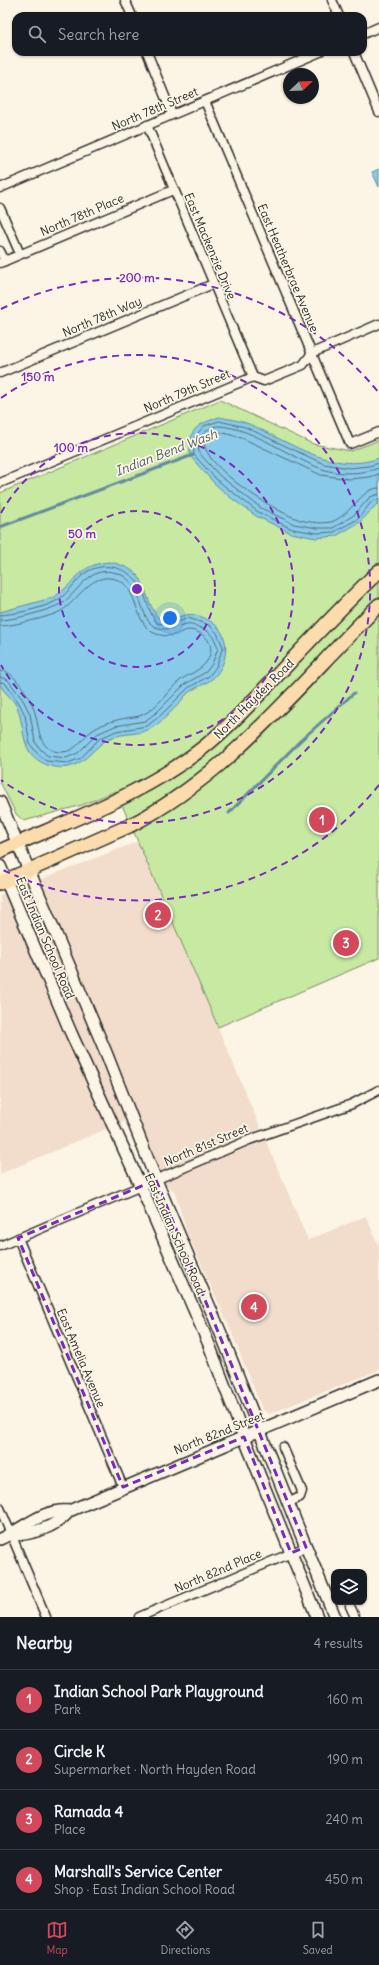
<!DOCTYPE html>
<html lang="en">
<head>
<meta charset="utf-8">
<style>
  body { margin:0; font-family:Delius,sans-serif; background:#20242c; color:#f1f3f6 }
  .controls { position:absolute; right:12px; bottom:12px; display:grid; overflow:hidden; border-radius:8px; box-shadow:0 1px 3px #0004 }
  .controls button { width:36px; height:36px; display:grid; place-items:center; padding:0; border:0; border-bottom:1px solid #363941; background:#171b24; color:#f1f3f6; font:20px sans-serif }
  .compass { position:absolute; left:283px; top:68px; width:36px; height:36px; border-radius:50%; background:#171b24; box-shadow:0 1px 3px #0004; rotate:67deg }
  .you { position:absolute; left:170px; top:618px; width:14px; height:14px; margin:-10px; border:3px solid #fff; border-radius:50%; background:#1a73e8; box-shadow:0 0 0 6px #1a73e833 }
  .badge { display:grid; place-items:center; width:26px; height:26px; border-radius:50%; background:#d1495b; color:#fff; font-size:13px; font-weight:700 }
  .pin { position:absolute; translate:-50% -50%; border:2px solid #fff; box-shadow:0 1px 4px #0006 }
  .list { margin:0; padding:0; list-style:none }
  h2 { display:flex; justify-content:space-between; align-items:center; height:52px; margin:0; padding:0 16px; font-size:17px }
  h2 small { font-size:13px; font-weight:400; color:#9ea1a6 }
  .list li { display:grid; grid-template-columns:26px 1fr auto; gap:12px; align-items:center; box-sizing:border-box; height:60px; padding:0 16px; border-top:1px solid #363941 }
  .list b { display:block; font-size:15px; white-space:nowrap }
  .list p { margin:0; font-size:13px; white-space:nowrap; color:#9ea1a6 }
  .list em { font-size:13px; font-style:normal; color:#9ea1a6 }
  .icon { flex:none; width:22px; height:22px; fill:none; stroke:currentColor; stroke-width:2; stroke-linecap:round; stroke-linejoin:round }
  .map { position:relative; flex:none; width:379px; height:1617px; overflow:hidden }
  .search { position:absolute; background:#171b24; box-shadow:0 1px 3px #0004; left:12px; right:12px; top:12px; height:44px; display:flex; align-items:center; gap:10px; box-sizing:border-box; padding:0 14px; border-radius:12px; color:#9ea1a6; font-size:15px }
  .sheet { height:292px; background:#171b24 }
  nav { display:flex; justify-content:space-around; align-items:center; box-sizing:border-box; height:56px; border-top:1px solid #363941; background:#171b24; font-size:11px; color:#9ea1a6 }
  nav a { display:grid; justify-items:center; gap:2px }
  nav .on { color:#d1495b }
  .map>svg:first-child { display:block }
</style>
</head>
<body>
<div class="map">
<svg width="379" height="1617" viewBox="0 0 379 1617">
  <rect width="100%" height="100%" fill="#fcf5e5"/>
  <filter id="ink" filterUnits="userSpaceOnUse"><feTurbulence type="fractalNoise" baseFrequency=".025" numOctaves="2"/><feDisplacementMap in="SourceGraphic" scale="8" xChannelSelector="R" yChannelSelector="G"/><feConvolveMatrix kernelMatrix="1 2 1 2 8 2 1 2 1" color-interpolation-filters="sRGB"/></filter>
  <g filter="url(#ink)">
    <polygon fill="#f2ddcc" points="139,841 308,1240 366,1216 379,1247 379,1370 269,1414 262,1409 230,1329 188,1235 174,1191 165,1184 137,1116 0,1174 0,895"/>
    <polygon fill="#c7e9a2" stroke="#798a66" points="220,400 313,444 351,451 379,440 379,958 218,1027 116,791 82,805 24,821 16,814 0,782 0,493"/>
    <g fill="#89caea" stroke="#638a9e">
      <polygon points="379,169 379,187 372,172"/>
      <path d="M219 417C228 419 239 420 249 424 290 442 333 475 379 458V502L360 522 336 536 316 538 291 533 256 516 231 498 214 483 190 456C189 429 194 426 219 417Z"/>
      <path d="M110 562C153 571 139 595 160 620 170 621 176 617 186 615 196 612 215 622 220 630 231 645 225 668 212 679 205 685 195 687 188 693 177 705 163 723 148 730 136 735 122 733 110 738 94 746 86 764 68 767 52 770 31 761 26 744 22 732 22 719 17 707 13 698 4 693 0 685 0 679 0 623 0 612L52 598C77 584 77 564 110 562Z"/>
    </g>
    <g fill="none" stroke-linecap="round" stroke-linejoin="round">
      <g stroke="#516b77" stroke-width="1">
        <polyline points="379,463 369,466 349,468 324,464 245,427 219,421 204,426 193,439 194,455 217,480 258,512 292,529 317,533 334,532 358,519 372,501 379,499"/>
        <path d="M379 468C362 474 339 475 322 469 289 457 255 429 220 426 211 425 203 433 198 440L199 453 220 476 261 508 294 524 317 528H333L354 515 370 497 379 494"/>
        <path d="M379 474 370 477 349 479 321 475 242 438 220 432 210 436 204 442C205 468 272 509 295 518 304 522 321 524 331 522 351 516 361 488 379 488"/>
        <path d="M0 615C15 614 40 609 54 602 67 596 74 582 85 573 101 562 123 566 135 579 147 591 146 610 157 623L170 625 188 618 209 625 217 633 223 647 216 667 209 676 188 688 161 715 147 726 116 731 99 739 81 758 68 763 46 761 37 753 30 744 25 715 19 703 5 683 0 682"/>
        <path d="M0 620C14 620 52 610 64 602 69 598 74 592 79 587 88 577 98 569 113 572 147 579 136 622 158 628 169 631 176 626 187 624 191 623 195 625 198 627 210 631 214 636 218 648L212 664 206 672 185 684 157 712 145 721 115 726 97 734 78 753 66 758 48 756 41 750 35 742 30 714 23 700 8 680 0 677"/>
        <path d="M0 626C12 626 51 617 61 611 78 601 88 576 110 578 136 580 133 612 147 628 153 635 166 637 175 635 179 633 185 630 189 630 196 630 207 636 209 642 212 648 211 655 207 661 201 670 191 673 182 679 168 689 159 708 142 715 138 717 132 717 127 718 115 720 104 723 93 730 82 737 77 752 62 752 38 752 40 730 35 713 32 701 25 690 17 681 12 675 8 671 0 671"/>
      </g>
      <g stroke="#638a9e" stroke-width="3">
        <polyline points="0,527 193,455"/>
        <polyline points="229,813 300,741 354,693"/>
      </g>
      <defs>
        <g id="street">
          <polyline points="125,0 132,16"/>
          <polyline points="332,0 339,16"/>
          <polyline points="363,34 379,27"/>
          <polyline points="147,52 172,114"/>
          <polyline points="354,52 379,112"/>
          <polyline points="205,101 350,444 379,432"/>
          <polyline points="147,125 253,377"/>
          <polyline points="0,188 320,52"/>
          <polyline points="0,208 20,254"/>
          <polyline points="0,251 5,261"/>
          <polyline points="0,263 173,190"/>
          <polyline points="0,373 213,284"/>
          <polyline points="0,483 253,377 264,381 303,365 312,353 379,324"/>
          <polyline points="18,1238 123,1487"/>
          <polyline points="0,1246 249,1140 352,1104 379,1090"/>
          <polyline points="283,1447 302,1491 300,1497 288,1503"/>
          <polyline points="0,1508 46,1617"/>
          <polyline points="350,1606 355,1617"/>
          <polyline points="139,1617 306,1547"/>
        </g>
        <g id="secondary">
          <polyline points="0,802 107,1055 156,1180 222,1336 295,1520 335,1617"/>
          <polyline points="0,866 71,1033 141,1187 208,1342 244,1437 317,1617"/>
          <path d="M11 1535C31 1535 57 1527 69 1511L379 1380"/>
          <path d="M0 1539C22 1530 43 1508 69 1511"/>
        </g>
        <g id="primary">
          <path d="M0 851C70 820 143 795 204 747 228 728 248 706 269 684 305 646 341 607 379 571"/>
          <path d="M0 883 129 826C231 774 299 683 379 605"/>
        </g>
      </defs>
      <use href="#street" stroke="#2b2b2b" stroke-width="11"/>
      <use href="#secondary" stroke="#2b2b2b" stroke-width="14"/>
      <use href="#primary" stroke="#2b2b2b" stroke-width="16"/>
      <use href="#street" stroke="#fcf5e5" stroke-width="8"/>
      <use href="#secondary" stroke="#fcf5e5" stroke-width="11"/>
      <use href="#primary" stroke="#fcdcac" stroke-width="13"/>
    </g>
  </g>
  <path fill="none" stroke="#7b2cbf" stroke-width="3" stroke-dasharray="8 5" stroke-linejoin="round" d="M156 1180 306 1547 291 1553 244 1437 123 1487 18 1238Z"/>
  <g fill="none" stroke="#7b2cbf" stroke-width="2" stroke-dasharray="7 5">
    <circle cx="137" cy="589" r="78"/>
    <path d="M1 513A156 156 0 1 1 1 665"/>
    <path d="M1 398A234 234 0 1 1 1 780"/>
    <path d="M379 785A311 311 0 0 1 1 869M1 309A311 311 0 0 1 379 393"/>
  </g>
  <g text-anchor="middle" stroke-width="3.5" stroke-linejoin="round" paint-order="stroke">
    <g font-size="12" fill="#2b2b2b" stroke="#fcf5e5">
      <text transform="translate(155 109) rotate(-23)" y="4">North 78th Street</text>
      <text transform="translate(82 215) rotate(-23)" y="4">North 78th Place</text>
      <text transform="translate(210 246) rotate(67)" y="4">East Mackenzie Drive</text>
      <text transform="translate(288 268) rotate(67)" y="4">East Heatherbrae Avenue</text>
      <text transform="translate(102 317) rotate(-23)" y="4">North 78th Way</text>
      <text transform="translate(187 391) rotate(-23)" y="4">North 79th Street</text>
      <text transform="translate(254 699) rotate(-45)" y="4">North Hayden Road</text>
      <text transform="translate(45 938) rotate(67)" y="4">East Indian School Road</text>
      <text transform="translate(206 1145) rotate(-23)" y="4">North 81st Street</text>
      <text transform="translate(175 1234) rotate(66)" y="4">East Indian School Road</text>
      <text transform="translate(81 1358) rotate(67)" y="4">East Amelia Avenue</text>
      <text transform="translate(219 1433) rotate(-22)" y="4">North 82nd Street</text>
      <text transform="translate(218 1571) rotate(-23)" y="4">North 82nd Place</text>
    </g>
    <g font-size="13" font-style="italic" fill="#475b64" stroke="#fcf5e5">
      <text transform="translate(166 452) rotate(-21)" y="5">Indian Bend Wash</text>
    </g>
  </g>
  <circle cx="137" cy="589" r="6" fill="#7b2cbf" stroke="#fcf5e5" stroke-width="2"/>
  <g font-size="12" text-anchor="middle" font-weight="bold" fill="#7b2cbf" stroke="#fcf5e5" stroke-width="3.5" stroke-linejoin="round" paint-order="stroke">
    <text x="137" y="282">200 m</text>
    <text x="38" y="381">150 m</text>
    <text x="71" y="452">100 m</text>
    <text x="82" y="538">50 m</text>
  </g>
</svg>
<div class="controls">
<button><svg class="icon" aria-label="layers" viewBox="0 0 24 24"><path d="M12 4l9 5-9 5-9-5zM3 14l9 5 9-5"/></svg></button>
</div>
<svg class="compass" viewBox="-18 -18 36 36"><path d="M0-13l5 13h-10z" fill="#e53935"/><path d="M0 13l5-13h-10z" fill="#9ea1a6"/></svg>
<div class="you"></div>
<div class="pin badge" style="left:322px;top:820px">1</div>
<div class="pin badge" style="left:158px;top:915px">2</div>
<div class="pin badge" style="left:346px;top:943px">3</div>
<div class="pin badge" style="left:254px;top:1307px">4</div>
<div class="search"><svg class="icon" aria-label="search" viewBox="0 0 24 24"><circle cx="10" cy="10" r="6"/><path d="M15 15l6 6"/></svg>Search here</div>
</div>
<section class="sheet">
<h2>Nearby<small>4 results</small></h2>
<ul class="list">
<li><span class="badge">1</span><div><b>Indian School Park Playground</b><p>Park</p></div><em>160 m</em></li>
<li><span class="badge">2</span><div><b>Circle K</b><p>Supermarket · North Hayden Road</p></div><em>190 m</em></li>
<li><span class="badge">3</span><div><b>Ramada 4</b><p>Place</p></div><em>240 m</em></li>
<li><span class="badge">4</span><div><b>Marshall's Service Center</b><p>Shop · East Indian School Road</p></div><em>450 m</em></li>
</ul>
</section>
<nav>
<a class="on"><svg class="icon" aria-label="map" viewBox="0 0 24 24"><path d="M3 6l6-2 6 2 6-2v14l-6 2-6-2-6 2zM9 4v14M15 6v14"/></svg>Map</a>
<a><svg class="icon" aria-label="directions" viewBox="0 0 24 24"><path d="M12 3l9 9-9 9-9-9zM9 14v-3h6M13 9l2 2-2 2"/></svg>Directions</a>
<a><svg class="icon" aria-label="saved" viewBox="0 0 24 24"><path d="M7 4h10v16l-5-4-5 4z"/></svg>Saved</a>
</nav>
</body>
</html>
